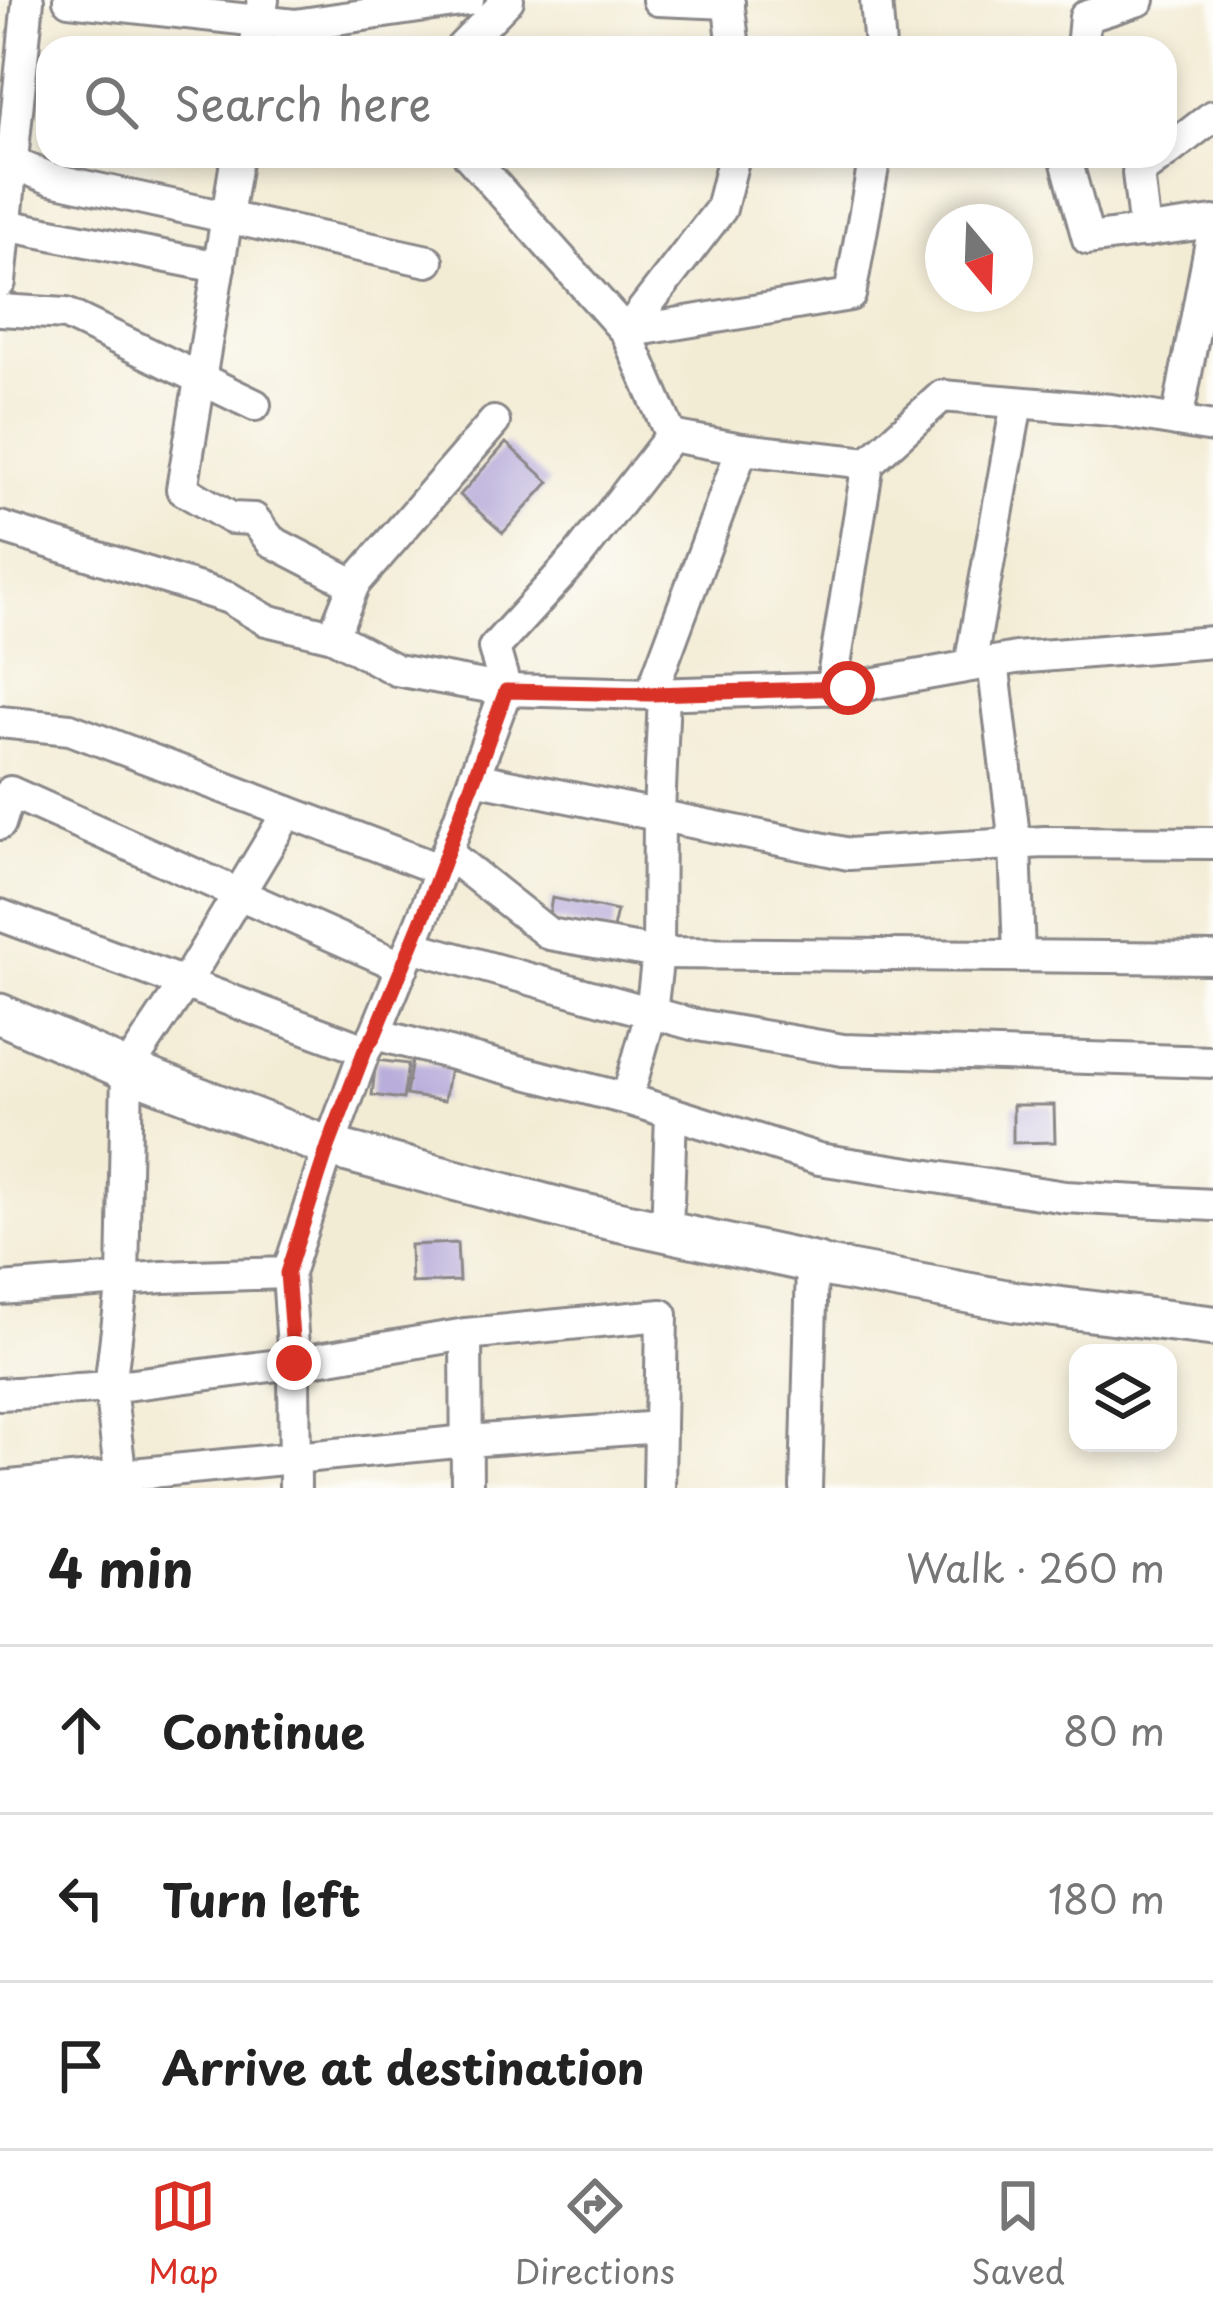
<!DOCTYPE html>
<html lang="en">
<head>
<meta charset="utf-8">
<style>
  body { margin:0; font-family:"Playpen Sans",sans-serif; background:#f6f6f6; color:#222 }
  .controls { position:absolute; right:36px; bottom:36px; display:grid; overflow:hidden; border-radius:24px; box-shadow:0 6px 18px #0003 }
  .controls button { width:108px; height:108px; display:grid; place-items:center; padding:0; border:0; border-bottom:3px solid #e0e0e0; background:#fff; color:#222; font:60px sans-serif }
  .compass { position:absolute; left:925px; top:204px; width:108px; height:108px; border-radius:50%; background:#fff; box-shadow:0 6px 18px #0003; rotate:161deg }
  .stop { position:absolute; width:36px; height:36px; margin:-27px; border:9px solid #d93025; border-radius:50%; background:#fff }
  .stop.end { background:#d93025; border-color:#fff; box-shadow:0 3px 12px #0008 }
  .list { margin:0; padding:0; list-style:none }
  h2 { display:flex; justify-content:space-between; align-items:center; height:156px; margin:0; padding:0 48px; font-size:51px }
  h2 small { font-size:39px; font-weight:400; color:#767676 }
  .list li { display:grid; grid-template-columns:78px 1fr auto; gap:36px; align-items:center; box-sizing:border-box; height:168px; padding:0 48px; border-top:3px solid #e0e0e0 }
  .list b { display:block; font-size:45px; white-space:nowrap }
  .list em { font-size:39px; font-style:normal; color:#767676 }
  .icon { flex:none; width:66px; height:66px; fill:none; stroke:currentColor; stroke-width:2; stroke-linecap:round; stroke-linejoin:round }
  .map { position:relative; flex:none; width:1213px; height:1488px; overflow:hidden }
  .search { position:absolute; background:#fff; box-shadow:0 6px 18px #0003; left:36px; right:36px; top:36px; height:132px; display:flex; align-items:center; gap:30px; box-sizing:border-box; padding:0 42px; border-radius:36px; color:#767676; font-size:45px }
  .sheet { height:660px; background:#fff }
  nav { display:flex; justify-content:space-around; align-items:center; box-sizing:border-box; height:168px; border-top:3px solid #e0e0e0; background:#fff; font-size:33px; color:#767676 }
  nav a { display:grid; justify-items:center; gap:6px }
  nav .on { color:#d93025 }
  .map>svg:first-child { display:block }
</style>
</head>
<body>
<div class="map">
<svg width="1213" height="1488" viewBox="0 0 1213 1488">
  <rect width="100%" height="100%" fill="#fdfcf7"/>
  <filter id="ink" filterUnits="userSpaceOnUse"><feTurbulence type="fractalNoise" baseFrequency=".00833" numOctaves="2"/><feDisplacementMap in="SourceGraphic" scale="24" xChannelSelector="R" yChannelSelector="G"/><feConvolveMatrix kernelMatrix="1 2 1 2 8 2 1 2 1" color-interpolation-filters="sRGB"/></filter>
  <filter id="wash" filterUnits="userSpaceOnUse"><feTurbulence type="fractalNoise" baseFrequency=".004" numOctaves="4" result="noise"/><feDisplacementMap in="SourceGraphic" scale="48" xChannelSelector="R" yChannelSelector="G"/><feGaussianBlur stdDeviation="2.7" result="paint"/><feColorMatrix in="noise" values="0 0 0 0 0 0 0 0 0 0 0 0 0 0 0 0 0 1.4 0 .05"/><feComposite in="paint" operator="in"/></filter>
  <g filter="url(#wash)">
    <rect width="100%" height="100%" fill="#f3ecd5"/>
    <g id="blocks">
      <g fill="#b9aedb">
        <polygon points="506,443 549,482 503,533 460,495"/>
        <polygon points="552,898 617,911 612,933 548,920"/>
        <polygon points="376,1060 408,1064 403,1099 372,1095"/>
        <polygon points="412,1061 450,1067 444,1101 406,1095"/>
        <polygon points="1013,1105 1054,1105 1055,1142 1013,1143"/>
        <polygon points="457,1243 459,1281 411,1283 410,1245"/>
      </g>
    </g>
  </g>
  <g filter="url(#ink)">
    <use href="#blocks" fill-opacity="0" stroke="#8a8788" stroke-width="3"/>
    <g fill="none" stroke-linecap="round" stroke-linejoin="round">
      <defs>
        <g id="minor">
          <polyline points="69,0 295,25 468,0"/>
          <polyline points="658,0 729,3"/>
          <polyline points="728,0 734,48"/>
          <polyline points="876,0 880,48"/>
          <polyline points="255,48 263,0"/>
          <polyline points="461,48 508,0"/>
          <polyline points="1082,48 1085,17 1139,0"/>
          <polyline points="1165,153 1213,116"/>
          <polyline points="237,156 182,489 231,518 254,519 271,541 354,584"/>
          <polyline points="469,156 626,332 850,295 875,156"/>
          <polyline points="1065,156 1088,239 1213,222"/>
          <polyline points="0,158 52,179 428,261"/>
          <polyline points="0,224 219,267"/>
          <polyline points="1145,232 1138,173 1161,156"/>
          <polyline points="0,282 28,0"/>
          <polyline points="0,310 66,314 255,405"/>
          <polyline points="1177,421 1213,231"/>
          <polyline points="671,436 626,332 721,209 734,156"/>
          <polyline points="0,527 229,598 266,620 333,636 396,670 506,690 651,694 848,688 1016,658 1213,642"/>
          <polyline points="333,636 354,584 494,422"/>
          <polyline points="993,662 1015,844 1019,954"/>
          <polyline points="970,666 1017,403"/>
          <polyline points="831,689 868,463"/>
          <polyline points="651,694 742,449"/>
          <polyline points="0,722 70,729 441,870"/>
          <polyline points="474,778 849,854 1044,842 1213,843"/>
          <polyline points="0,824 10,792 403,967"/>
          <polyline points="447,853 549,934 658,953 1213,958"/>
          <polyline points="0,915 365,1050"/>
          <polyline points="411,946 692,1024 843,1050 1213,1062"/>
          <polyline points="375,1034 627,1099 819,1159 1065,1197 1213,1205"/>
          <polyline points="627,1099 651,1013 658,953 659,814 664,694"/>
          <polyline points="667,1233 671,1113"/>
          <polyline points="288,1273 294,1363 295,1488"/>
          <polyline points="0,1289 163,1277 288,1273 329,1147 365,1050 375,1034 425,912 506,690 494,648 577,557 671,436 742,449 868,463 942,396 1111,410 1213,427"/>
          <polyline points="466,1334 467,1488"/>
          <polyline points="0,1394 110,1387 294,1363 466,1334 662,1315 660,1427"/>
          <polyline points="0,1487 467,1441 660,1427 659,1488"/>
          <polyline points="122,1488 110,1387 123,1280 127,1070 185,983 288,812"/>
          <polyline points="806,1488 812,1264"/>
        </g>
        <g id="tertiary">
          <polyline points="0,1014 127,1070 329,1147 575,1212 818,1264"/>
          <polyline points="812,1264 1017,1302 1213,1326"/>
        </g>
      </defs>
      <use href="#minor" stroke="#8a8788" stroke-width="36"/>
      <use href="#tertiary" stroke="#8a8788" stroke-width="45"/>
      <use href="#minor" stroke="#fff" stroke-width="30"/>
      <use href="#tertiary" stroke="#fff" stroke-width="39"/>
    </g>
  </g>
  <g fill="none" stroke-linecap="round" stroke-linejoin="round" filter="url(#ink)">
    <polyline stroke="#d93025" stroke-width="15" points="294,1363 287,1273 328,1147 365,1050 375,1034 425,912 506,691 651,694 848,688"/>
  </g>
</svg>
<div class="controls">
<button><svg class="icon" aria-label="layers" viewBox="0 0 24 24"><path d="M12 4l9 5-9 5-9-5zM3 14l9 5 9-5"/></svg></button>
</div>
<svg class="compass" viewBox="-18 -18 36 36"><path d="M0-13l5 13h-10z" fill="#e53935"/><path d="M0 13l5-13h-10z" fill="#767676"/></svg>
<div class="stop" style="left:848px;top:688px"></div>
<div class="stop end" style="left:294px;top:1363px"></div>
<div class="search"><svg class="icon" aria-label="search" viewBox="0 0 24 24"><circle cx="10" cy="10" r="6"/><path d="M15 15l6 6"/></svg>Search here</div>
</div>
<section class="sheet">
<h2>4 min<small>Walk · 260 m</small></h2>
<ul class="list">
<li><svg class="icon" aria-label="ahead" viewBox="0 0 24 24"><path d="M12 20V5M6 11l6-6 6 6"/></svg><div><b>Continue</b></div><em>80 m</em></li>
<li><svg class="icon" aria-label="left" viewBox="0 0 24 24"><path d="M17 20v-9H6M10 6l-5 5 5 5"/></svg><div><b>Turn left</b></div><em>180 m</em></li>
<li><svg class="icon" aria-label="arrive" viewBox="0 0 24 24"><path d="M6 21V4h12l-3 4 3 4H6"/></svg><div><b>Arrive at destination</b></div></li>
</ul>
</section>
<nav>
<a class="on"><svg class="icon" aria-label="map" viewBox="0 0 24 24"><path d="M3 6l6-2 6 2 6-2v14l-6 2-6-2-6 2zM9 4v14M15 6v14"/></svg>Map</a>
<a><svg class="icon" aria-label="directions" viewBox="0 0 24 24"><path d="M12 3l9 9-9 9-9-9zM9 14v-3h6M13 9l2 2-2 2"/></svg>Directions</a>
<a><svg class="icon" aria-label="saved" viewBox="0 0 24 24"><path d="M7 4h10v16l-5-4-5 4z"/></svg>Saved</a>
</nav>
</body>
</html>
